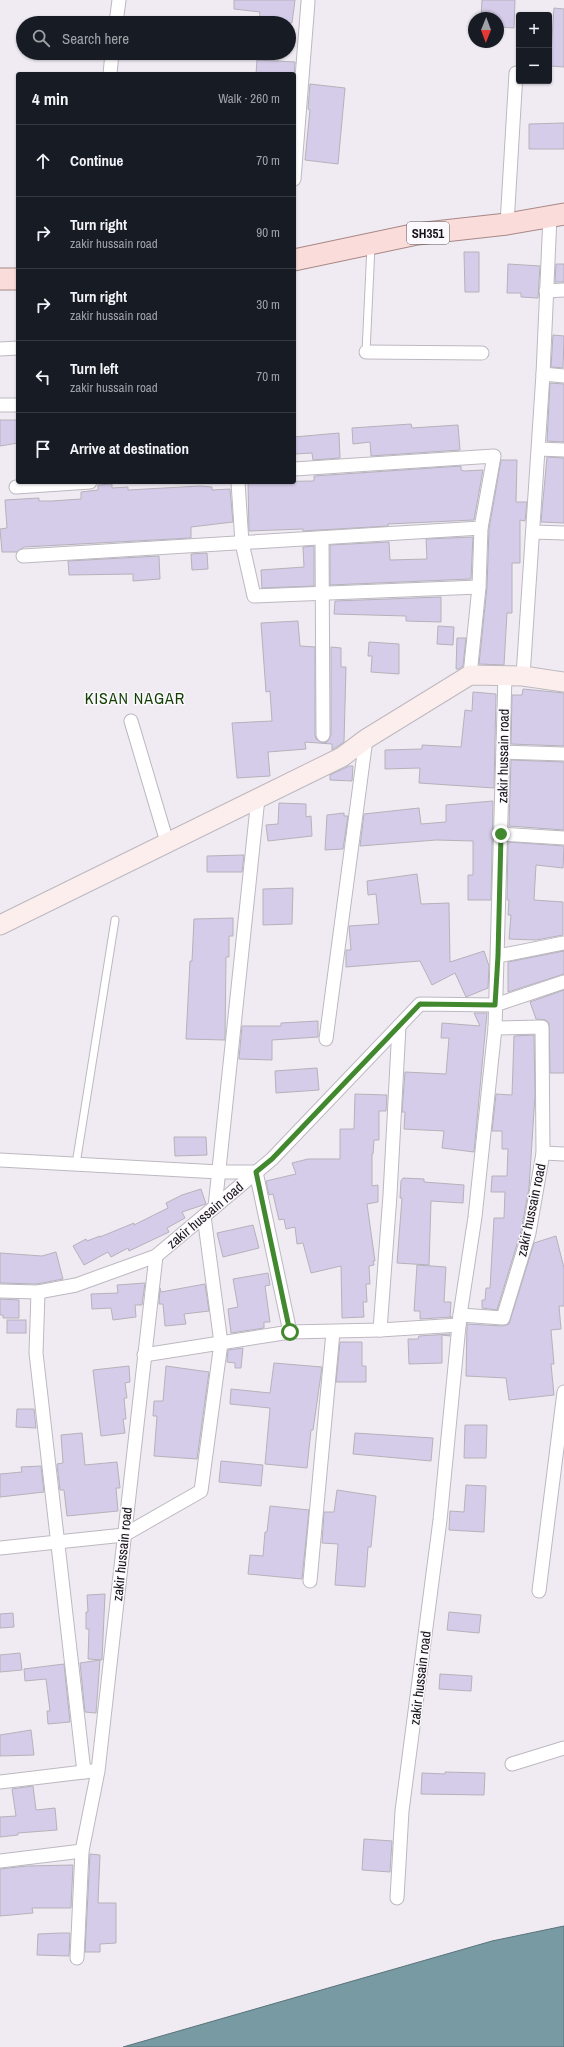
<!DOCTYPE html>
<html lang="en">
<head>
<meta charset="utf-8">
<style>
  body { margin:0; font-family:"Archivo Narrow",sans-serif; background:#20242c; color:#f1f3f6 }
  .controls { position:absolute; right:12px; top:12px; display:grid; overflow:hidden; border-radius:4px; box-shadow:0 1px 3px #0004 }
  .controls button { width:36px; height:36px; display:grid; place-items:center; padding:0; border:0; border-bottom:1px solid #363941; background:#171b24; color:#f1f3f6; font:20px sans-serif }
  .compass { position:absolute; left:468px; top:12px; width:36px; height:36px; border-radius:50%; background:#171b24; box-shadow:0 1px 3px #0004; rotate:181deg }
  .stop { position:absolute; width:12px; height:12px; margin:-9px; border:3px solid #42882e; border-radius:50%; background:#fff }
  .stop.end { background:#42882e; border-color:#fff; box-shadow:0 1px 4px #0008 }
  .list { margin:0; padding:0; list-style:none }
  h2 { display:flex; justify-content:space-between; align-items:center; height:52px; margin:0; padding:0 16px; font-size:17px }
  h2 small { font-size:13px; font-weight:400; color:#9ea1a6 }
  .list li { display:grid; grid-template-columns:26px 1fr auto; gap:12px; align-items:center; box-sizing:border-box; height:72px; padding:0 16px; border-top:1px solid #363941 }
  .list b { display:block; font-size:15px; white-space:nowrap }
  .list p { margin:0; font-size:13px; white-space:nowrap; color:#9ea1a6 }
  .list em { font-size:13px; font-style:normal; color:#9ea1a6 }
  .icon { flex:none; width:22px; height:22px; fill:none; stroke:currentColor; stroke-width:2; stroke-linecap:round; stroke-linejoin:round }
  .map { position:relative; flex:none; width:564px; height:2047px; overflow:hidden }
  .search { position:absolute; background:#171b24; box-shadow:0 1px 3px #0004; left:16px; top:16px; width:280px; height:44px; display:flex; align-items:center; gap:10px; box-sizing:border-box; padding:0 14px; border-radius:22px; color:#9ea1a6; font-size:15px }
  .panel { position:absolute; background:#171b24; box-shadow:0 1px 3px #0004; left:16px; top:72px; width:280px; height:412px; border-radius:4px }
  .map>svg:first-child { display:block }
</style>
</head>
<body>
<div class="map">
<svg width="564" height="2047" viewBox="0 0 564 2047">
  <rect width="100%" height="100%" fill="#f0ebf3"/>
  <polygon fill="#779aa3" stroke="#5a7279" points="564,1926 564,2047 123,2047 492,1941"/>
  <g fill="#d5cce9" stroke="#b4b2ba">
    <polygon points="234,0 295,0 292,23 259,23 260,12 234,9"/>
    <polygon points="482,0 515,0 514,28 498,27 498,18 481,18"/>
    <polygon points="554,8 564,9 564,67 550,66"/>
    <polygon points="257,60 295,62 294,74 256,74"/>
    <polygon points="310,84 345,88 338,164 305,160 310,110 308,109"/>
    <polygon points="564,123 564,149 529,149 529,124"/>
    <polygon points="464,252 479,252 479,292 465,292"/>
    <polygon points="508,264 540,266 538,298 521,297 521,293 507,293"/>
    <polygon points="556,264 564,264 564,282 555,282"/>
    <polygon points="553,335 564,336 563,368 551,367"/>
    <polygon points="550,383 564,384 564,442 547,441"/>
    <polygon points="0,420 18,420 18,443 0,446"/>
    <polygon points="411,424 412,428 458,425 460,450 371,456 370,442 353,444 352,428"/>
    <polygon points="339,433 340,458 313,460 312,453 295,454 294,437"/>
    <polygon points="547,457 564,458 564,523 541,522"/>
    <polygon points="501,460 517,460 516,502 527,502 525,521 520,520 520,563 512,563 512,613 507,613 504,665 479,664 487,587 489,529"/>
    <polygon points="461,466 461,470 464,471 483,470 474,520 388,524 388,526 303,531 303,529 249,531 248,482 314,481 314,476"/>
    <polygon points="112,484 112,488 128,487 128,490 200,486 212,487 212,490 230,489 233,522 191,527 191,538 24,547 17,552 2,552 0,529 7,528 5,500 39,498 39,501 52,501 81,499 81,492 98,490 98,485"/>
    <polygon points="473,537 471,579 330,585 330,545 389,542 390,560 427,559 426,539"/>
    <polygon points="314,546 314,586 262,588 261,570 304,567 303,547"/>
    <polygon points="207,553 208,569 192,570 191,554"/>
    <polygon points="159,556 160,579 133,581 133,574 69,575 68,561"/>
    <polygon points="441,597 441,622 406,621 406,616 334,614 335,601"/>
    <polygon points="298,621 300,646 315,647 315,735 316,739 323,743 327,742 331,735 331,647 341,648 341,667 346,667 344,742 332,750 332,744 305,742 306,749 268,752 270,776 237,778 232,723 272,721 270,691 266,692 261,623"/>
    <polygon points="438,626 454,627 453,645 437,644"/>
    <polygon points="457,638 466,638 463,666 459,669 456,669"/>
    <polygon points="369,642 399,644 399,674 371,672 372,656 368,656"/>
    <polygon points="523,689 564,693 564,746 511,744 512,695 522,695"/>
    <polygon points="473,692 496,694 494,788 419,783 420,768 385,769 385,750 422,749 422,745 461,747 465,710 472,711"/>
    <polygon points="511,760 564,762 564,830 509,826"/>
    <polygon points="349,766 353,766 352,781 330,780 330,775"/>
    <polygon points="493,801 491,900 468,900 468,875 473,875 473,841 436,840 360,846 364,814 419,808 421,824 446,822 446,805"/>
    <polygon points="279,803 306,804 306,817 311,816 312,836 268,841 266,825 278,824"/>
    <polygon points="344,813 344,816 348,816 343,849 325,850 327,815"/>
    <polygon points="508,842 564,846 563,868 536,865 534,900 563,902 563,935 536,940 509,939 511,915 508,915 509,900 507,900"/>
    <polygon points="244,855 242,872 207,872 207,856"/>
    <polygon points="417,874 421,904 449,903 450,962 484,951 489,966 488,988 466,997 455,973 432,985 420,961 346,967 346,950 351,950 349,926 379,924 376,894 368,895 367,881"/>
    <polygon points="293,888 292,924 263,925 263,889"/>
    <polygon points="233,918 233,936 229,936 229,957 226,957 225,1040 186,1039 190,961 192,961 194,919"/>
    <polygon points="564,951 564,974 508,992 508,962"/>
    <polygon points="564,990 564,1073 550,1073 549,1023 546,1020 536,1019 530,1002"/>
    <polygon points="474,1013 487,1013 474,1152 442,1148 444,1131 404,1129 405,1112 402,1112 405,1072 446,1074 449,1038 441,1038 442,1023 480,1026"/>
    <polygon points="318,1021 318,1037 272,1040 272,1060 239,1059 242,1026 281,1026 281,1023"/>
    <polygon points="534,1035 535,1095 529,1188 521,1231 497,1310 482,1308 482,1300 485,1300 486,1288 490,1288 494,1218 504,1218 505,1192 491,1192 492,1176 507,1176 508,1149 502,1149 502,1131 492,1131 496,1094 512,1095 514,1036"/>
    <polygon points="317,1068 319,1090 276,1093 275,1071"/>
    <polygon points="355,1094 387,1095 386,1111 379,1111 379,1140 374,1140 373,1154 372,1154 372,1186 378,1185 378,1202 367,1204 375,1261 373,1261 374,1265 369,1266 370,1284 366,1284 367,1302 363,1302 364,1317 342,1318 341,1266 311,1273 303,1243 297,1244 295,1227 286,1229 284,1219 279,1220 273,1194 269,1195 266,1181 296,1174 292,1163 308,1159 340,1159 340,1129 354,1129"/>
    <polygon points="174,1137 206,1137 207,1155 175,1156"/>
    <polygon points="403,1178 424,1179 424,1182 464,1185 463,1203 431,1201 429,1265 397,1263 402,1198 400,1198 401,1181"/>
    <polygon points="201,1189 206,1204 182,1212 185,1218 167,1228 169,1232 129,1251 128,1248 111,1257 108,1252 84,1265 73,1246 86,1239 87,1241 100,1236 100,1237 134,1223 134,1225 168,1208 166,1203 182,1195"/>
    <polygon points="253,1225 259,1248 223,1257 217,1233"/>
    <polygon points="556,1236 564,1268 564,1306 559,1306 561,1329 551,1330 554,1364 551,1364 554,1395 509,1400 506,1378 466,1376 467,1324 502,1326 509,1324 534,1243"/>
    <polygon points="56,1252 63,1279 37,1284 0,1283 0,1253 42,1256"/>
    <polygon points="417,1265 446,1267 444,1302 451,1302 450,1317 452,1317 420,1319 420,1311 414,1311"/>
    <polygon points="268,1273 270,1285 265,1286 270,1322 264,1322 264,1328 231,1333 228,1309 238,1307 233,1279"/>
    <polygon points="145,1283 142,1305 135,1305 136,1317 113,1320 111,1308 92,1309 91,1294 118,1293 117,1285"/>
    <polygon points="205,1284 209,1311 184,1314 186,1324 165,1326 163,1304 159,1304 160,1288 161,1292"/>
    <polygon points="0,1299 19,1300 19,1318 3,1318 3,1315 0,1315"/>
    <rect x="7" y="1320" width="19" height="13"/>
    <polygon points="450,1334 450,1336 442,1335 442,1363 409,1364 408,1339 418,1339 419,1336"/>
    <polygon points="340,1342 362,1342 362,1366 366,1366 366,1382 336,1382"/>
    <polygon points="243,1348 241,1368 235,1368 235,1363 227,1362 228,1350"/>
    <polygon points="274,1363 322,1367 313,1430 311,1430 307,1468 265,1464 270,1408 230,1404 231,1389 270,1393"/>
    <polygon points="129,1366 130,1382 125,1383 127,1398 124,1398 126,1419 123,1419 125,1433 101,1436 93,1370"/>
    <polygon points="166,1366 209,1372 197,1459 154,1456 157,1416 153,1416 154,1401 163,1401"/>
    <polygon points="17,1409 34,1409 36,1428 16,1427"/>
    <polygon points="465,1425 487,1425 486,1458 464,1458"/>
    <polygon points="82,1433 85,1465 117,1462 120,1488 116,1488 118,1511 67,1516 64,1490 60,1490 57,1464 63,1463 61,1435"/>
    <polygon points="355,1433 433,1438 431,1461 353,1454"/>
    <polygon points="221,1461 263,1465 261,1486 219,1482"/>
    <polygon points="41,1466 44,1492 0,1497 0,1474 22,1472 21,1467"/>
    <polygon points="466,1485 486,1486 484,1532 449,1530 450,1511 464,1512"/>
    <polygon points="337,1490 376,1496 371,1547 368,1547 365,1587 335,1585 338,1544 322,1543 324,1512 334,1512"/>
    <polygon points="270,1506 309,1510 302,1579 248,1574 250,1555 263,1556 265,1532 267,1532"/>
    <polygon points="105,1594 102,1660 88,1659 89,1629 86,1629 86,1612 88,1612 87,1595"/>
    <polygon points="449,1612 481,1615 479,1633 447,1630"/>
    <polygon points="13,1613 14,1627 0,1628 0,1614"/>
    <polygon points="20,1653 22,1670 0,1672 0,1655"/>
    <polygon points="100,1660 96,1713 85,1712 80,1663"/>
    <polygon points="64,1664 70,1722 48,1724 47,1711 50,1711 46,1679 25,1681 24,1669"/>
    <polygon points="440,1674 472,1676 471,1691 439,1689"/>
    <polygon points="31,1730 34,1755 0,1756 0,1735"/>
    <polygon points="445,1772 485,1773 484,1795 421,1794 422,1773 445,1774"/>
    <polygon points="33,1786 36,1810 55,1808 57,1830 18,1833 18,1835 0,1837 0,1817 16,1816 12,1789"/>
    <polygon points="364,1839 392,1841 390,1872 362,1870"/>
    <polygon points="90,1854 100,1855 98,1903 116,1903 116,1943 100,1944 100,1952 85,1952"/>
    <polygon points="73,1865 71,1908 32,1908 33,1913 0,1916 0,1869 27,1866"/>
    <polygon points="60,1933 70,1933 69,1956 37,1955 38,1934"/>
  </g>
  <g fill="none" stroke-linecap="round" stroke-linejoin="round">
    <defs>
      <g id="lane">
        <polyline points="366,352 371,246"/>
        <polyline points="76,1164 115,920"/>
      </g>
      <g id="street">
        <polyline points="116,23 119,0"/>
        <polyline points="110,74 112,53"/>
        <polyline points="294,179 308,2"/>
        <polyline points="507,224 516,73"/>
        <polyline points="546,291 564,290"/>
        <polyline points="0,349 18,348"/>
        <polyline points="366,352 482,353"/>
        <polyline points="543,374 564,376"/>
        <polyline points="0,405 18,405"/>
        <polyline points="539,449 564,450"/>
        <polyline points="294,469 494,456 481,528 479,587 470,675"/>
        <polyline points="238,482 242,543 254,596 479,587"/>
        <polyline points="16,487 90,482"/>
        <polyline points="533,532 564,533"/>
        <polyline points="322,538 323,735"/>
        <polyline points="23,556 481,528"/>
        <polyline points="523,676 543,374 550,216"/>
        <polyline points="131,721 167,842"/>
        <polyline points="503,752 564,754"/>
        <polyline points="501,834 564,838"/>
        <polyline points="498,956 564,943"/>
        <polyline points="326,1039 366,739"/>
        <polyline points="543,1153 564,1154"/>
        <polyline points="0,1160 219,1172 256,1172 290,1332"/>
        <polyline points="215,1207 258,798"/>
        <polyline points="0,1291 38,1292 76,1285 156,1256 272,1159 420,1004 495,1005 564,982"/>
        <polyline points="38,1292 36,1353 84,1772"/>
        <polyline points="460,1315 503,1318 529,1233 543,1153 542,1027 495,1028"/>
        <polyline points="380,1330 390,1195 399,1026"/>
        <polyline points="144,1355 290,1332 380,1330 459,1325"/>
        <polyline points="0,1548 124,1535 201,1491 221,1343 204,1216"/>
        <polyline points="310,1581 333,1332"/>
        <polyline points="539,1591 564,1392"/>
        <polyline points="512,1764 564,1748"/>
        <polyline points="0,1782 92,1771"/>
        <polyline points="0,1861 82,1851"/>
        <polyline points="397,1898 402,1811 440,1520 460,1315 475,1217 495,1028 505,675"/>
        <polyline points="77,1958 82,1851 98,1771 156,1256"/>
      </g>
      <polyline id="secondary" points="0,925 342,757 366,739 470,675 523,676 564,682"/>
      <g id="primary">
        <polyline points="294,260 417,234 507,224 564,214"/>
        <polyline points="0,279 18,279"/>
      </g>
    </defs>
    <use href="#lane" stroke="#bdb8c0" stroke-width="9"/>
    <use href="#street" stroke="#bdb8c0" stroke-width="15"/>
    <use href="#secondary" stroke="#bdb8c0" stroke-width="21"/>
    <use href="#primary" stroke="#a88886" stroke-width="23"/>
    <use href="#lane" stroke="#fff" stroke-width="7"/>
    <use href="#street" stroke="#fff" stroke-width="13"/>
    <use href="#secondary" stroke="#fceeec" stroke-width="19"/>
    <use href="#primary" stroke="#faddda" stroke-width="21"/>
  </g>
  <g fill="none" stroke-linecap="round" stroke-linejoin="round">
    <polyline stroke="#42882e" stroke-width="5" points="290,1332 256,1172 272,1159 420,1004 495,1005 498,956 501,834"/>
  </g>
  <g text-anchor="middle" stroke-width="3" stroke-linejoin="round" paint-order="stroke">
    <rect fill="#fcf9fe" stroke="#5b595c" stroke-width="1" x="407" y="222" width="42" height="22" rx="3"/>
    <g font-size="13" font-weight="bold" fill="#161417">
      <text x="428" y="238">SH351</text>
    </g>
    <g font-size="14" fill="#161417" stroke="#fcf9fe">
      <text transform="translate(503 756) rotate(-89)" y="5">zakir hussain road</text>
      <text transform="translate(531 1210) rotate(-78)" y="5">zakir hussain road</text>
      <text transform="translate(205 1215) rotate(-40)" y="5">zakir hussain road</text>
      <text transform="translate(122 1554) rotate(-84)" y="5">zakir hussain road</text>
      <text transform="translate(420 1678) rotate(-83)" y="5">zakir hussain road</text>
    </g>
    <g font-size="16" letter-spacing="1" fill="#123f02" stroke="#fcf9fe">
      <text x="135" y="704">KISAN NAGAR</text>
    </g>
  </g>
</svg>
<div class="controls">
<button>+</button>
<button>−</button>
</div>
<svg class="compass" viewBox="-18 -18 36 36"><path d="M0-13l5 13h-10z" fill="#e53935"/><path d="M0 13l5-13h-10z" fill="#9ea1a6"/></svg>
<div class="stop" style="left:290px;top:1332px"></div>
<div class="stop end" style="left:501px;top:834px"></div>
<div class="search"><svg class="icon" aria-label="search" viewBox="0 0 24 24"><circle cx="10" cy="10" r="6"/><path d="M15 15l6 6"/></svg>Search here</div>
<section class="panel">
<h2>4 min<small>Walk · 260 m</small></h2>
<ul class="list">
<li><svg class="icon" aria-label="ahead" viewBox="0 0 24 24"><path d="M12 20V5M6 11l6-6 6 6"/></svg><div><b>Continue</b></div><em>70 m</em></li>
<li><svg class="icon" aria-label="right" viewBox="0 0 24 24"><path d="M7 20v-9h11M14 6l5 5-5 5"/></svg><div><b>Turn right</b><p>zakir hussain road</p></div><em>90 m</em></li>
<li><svg class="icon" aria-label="right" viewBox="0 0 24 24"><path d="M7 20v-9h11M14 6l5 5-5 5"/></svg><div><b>Turn right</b><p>zakir hussain road</p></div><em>30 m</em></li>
<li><svg class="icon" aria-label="left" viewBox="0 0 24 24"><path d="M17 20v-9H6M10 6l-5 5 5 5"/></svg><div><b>Turn left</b><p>zakir hussain road</p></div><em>70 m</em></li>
<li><svg class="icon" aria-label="arrive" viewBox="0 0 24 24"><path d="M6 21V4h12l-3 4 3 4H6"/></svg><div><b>Arrive at destination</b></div></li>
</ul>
</section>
</div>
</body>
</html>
